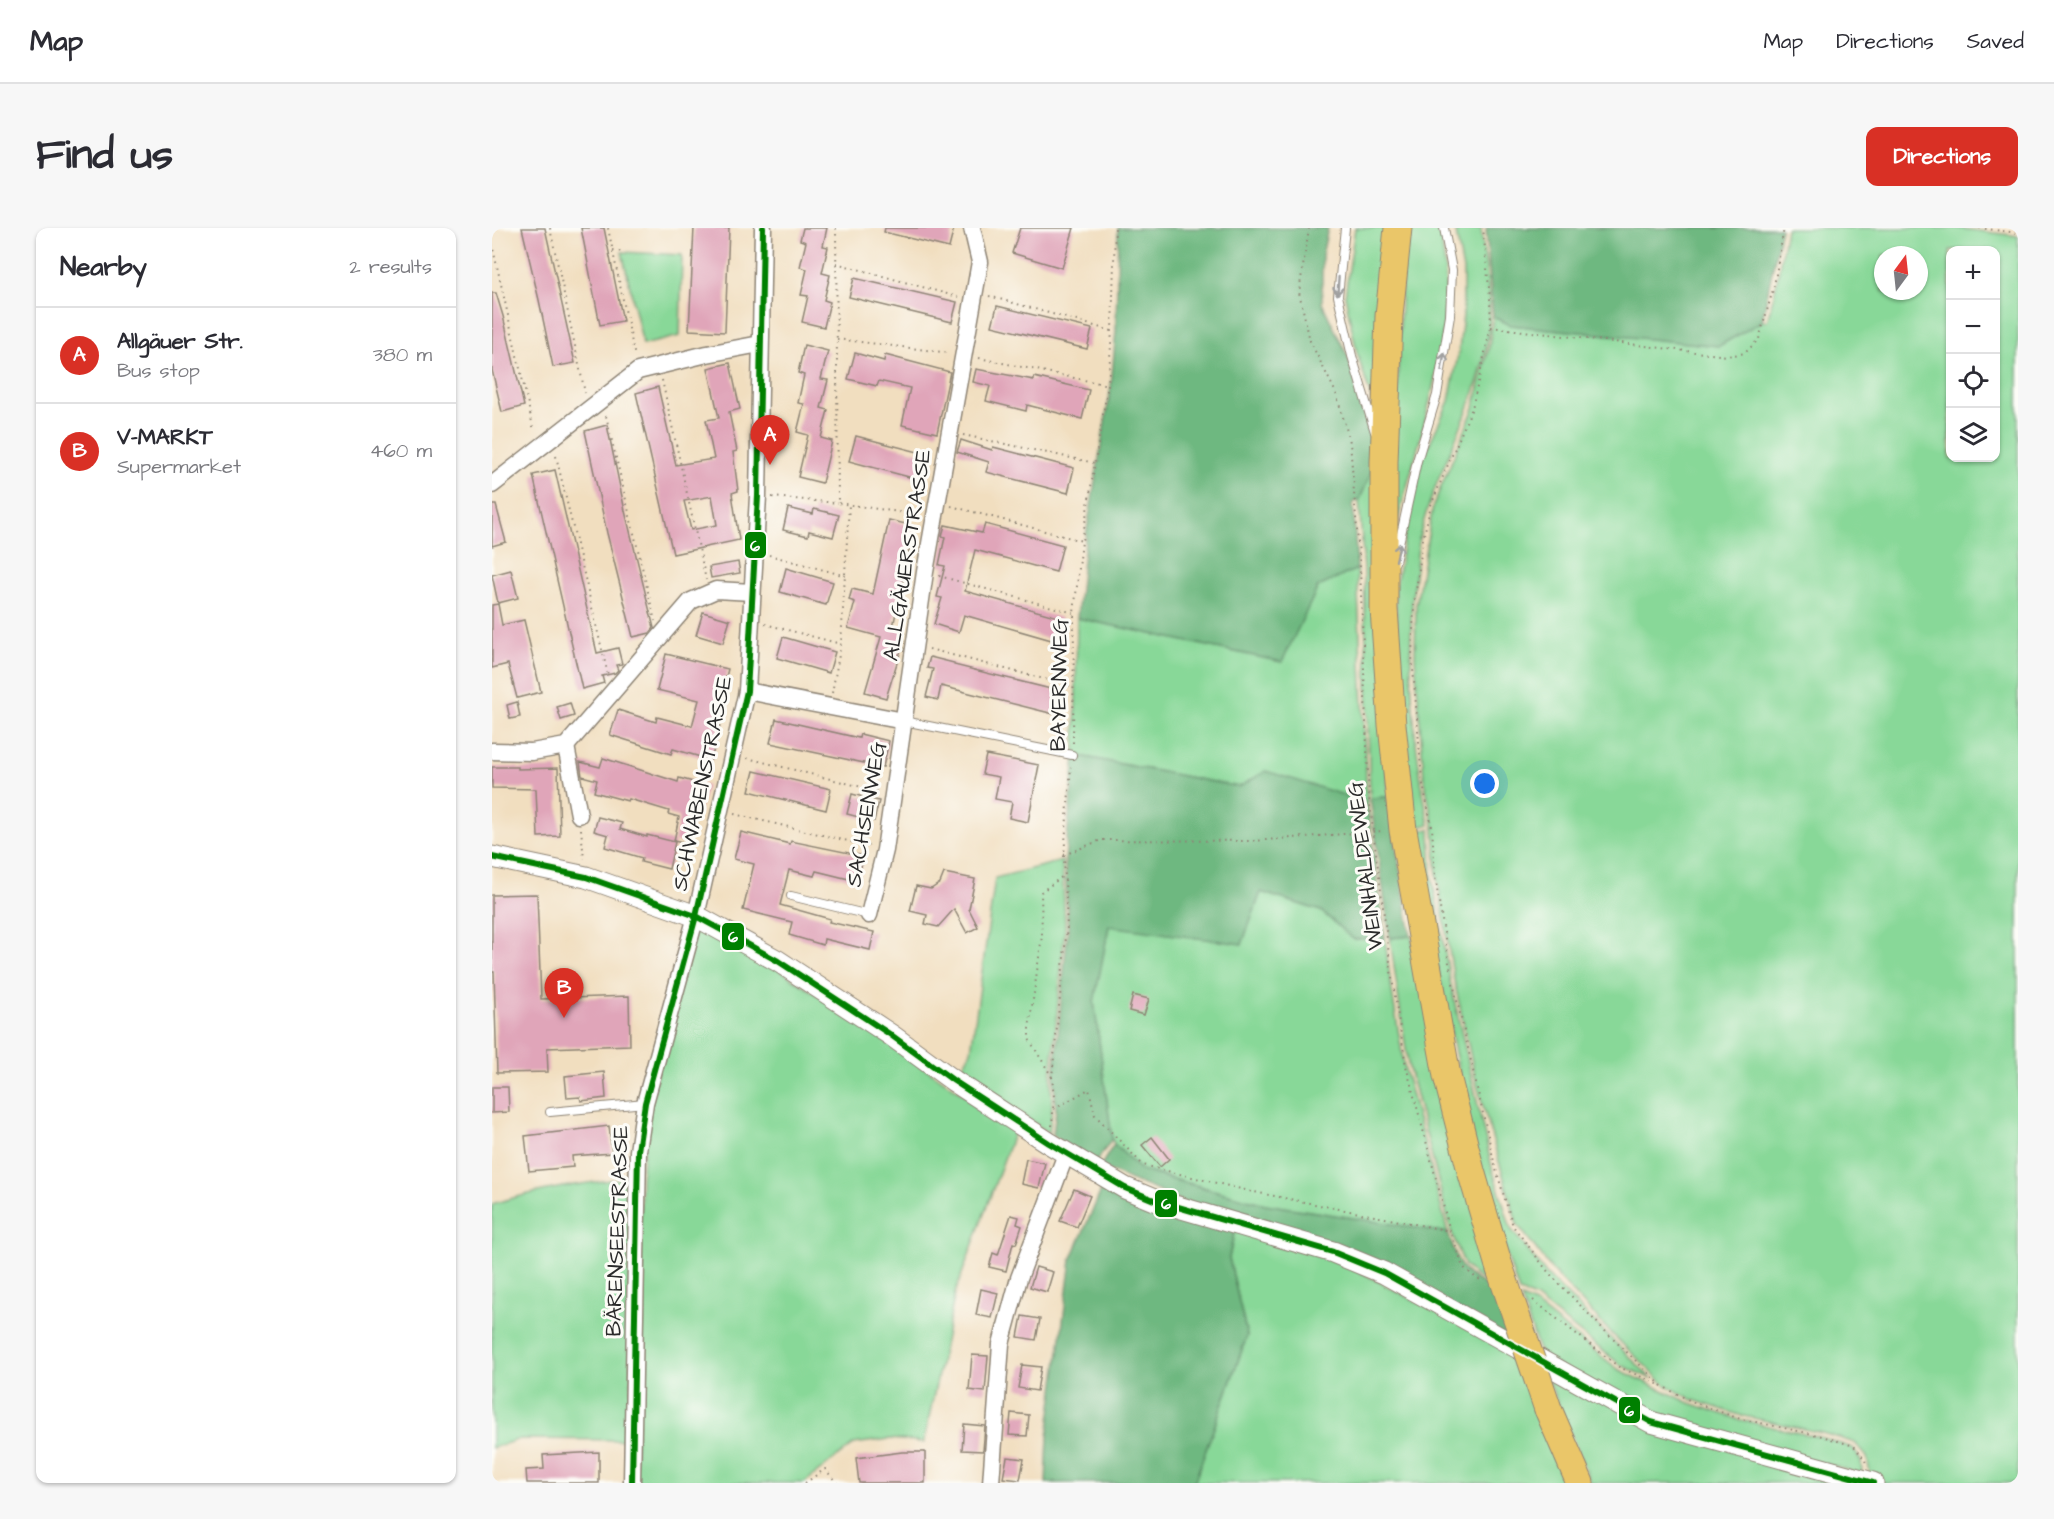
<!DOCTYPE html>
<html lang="en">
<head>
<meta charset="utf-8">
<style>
  body { margin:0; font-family:"Architects Daughter",sans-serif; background:#f7f7f7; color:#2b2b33 }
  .controls { position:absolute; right:18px; top:18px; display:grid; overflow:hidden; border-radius:12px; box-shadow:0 2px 4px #0004 }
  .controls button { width:54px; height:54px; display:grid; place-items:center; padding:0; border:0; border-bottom:2px solid #e1e1e2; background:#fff; color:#2b2b33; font:30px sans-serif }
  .compass { position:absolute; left:1382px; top:18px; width:54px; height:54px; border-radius:50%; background:#fff; box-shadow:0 2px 4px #0004; rotate:15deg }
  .you { position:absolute; left:993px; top:556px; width:21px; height:21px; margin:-15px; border:4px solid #fff; border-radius:50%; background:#1a73e8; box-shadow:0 0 0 9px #1a73e833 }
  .badge { display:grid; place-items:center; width:39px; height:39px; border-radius:50%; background:#d93025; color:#fff; font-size:20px; font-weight:700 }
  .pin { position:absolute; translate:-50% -50px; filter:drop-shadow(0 2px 3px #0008) }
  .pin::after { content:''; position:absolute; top:32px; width:21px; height:18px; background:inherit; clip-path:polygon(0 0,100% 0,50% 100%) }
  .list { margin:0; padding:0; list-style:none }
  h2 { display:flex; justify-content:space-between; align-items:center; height:78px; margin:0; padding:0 24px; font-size:26px }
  h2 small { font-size:20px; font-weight:400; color:#7c7c81 }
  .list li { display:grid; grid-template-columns:39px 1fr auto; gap:18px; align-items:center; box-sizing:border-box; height:96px; padding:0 24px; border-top:2px solid #e1e1e2 }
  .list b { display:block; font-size:22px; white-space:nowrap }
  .list p { margin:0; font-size:20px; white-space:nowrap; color:#7c7c81 }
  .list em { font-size:20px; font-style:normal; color:#7c7c81 }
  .icon { flex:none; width:33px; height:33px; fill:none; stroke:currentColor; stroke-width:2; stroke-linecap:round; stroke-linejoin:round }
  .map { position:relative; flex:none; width:1526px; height:1255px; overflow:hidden; border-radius:12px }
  header { display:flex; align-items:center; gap:36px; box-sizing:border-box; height:84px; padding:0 30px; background:#fff; border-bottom:2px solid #e1e1e2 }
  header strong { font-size:28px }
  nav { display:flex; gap:33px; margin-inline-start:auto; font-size:21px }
  .intro { display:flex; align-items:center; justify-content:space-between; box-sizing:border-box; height:144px; padding:0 36px }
  h1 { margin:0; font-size:42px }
  .button { padding:15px 27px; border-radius:12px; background:#d93025; color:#fff; font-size:21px; font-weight:700 }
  main { display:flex; gap:36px; padding:0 36px }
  aside { flex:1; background:#fff; border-radius:12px; box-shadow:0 2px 4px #0004 }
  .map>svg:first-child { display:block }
</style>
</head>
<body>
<header>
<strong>Map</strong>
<nav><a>Map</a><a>Directions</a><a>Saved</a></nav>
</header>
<div class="intro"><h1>Find us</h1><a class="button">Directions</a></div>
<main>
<aside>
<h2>Nearby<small>2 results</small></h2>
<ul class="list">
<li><span class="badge">A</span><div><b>Allgäuer Str.</b><p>Bus stop</p></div><em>380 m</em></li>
<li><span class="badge">B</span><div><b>V-MARKT</b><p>Supermarket</p></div><em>460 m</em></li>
</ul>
</aside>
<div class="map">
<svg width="1526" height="1255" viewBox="0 0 1526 1255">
  <rect width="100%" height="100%" fill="#fdfcf7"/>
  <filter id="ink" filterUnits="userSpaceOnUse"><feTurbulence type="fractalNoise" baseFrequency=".0167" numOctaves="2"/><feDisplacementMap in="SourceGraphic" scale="12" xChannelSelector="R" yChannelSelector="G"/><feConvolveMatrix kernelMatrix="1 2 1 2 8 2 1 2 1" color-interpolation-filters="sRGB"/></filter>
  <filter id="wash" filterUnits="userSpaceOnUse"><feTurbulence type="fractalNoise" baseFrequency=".008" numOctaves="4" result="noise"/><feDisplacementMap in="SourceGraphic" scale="24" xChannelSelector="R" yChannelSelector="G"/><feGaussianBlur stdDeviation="1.35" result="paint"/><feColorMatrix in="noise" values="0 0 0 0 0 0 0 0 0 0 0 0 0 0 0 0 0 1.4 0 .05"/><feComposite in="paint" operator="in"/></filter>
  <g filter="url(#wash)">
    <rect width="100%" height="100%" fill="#f1debf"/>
    <g fill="#88d898" stroke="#5a8262" stroke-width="1.5" fill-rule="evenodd">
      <polygon points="863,0 899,0 882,179 865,125 853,68"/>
      <path d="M912 0H947C949 14 952 27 953 41 959 125 921 233 899 315Z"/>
      <path d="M963 0H989C992 32 1000 67 997 100 990 174 945 236 928 307 925 320 925 334 923 348 913 426 921 519 937 597L918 599 903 362 913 307 929 234 957 173 967 122 971 87V42Z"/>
      <path d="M1294 0H1464L1526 8V1255H1391L1379 1252 1375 1229 1363 1215 1330 1205 1247 1187 1201 1172 1172 1156 1118 1104 1061 1043 1025 996 985 857 962 752 945 648 942 600 932 550 923 429 924 377 941 278 982 180 997 119 1001 89 1019 97 1227 118 1270 93H1275L1284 58ZM1458 22H1504V230H1458ZM1391 27H1427V63H1391Z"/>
      <polygon points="130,24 190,27 188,108 151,117"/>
      <polygon points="885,231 896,569 878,570 872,341 867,273"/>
      <polygon points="865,341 875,574 774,544 747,559 583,527 585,390 789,434 826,359"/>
      <polygon points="938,601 940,649 958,753 1000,940 1019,1001 1055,1047 1160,1151 1129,1137 1043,1070 1027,1064 987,942 918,604"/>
      <polygon points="570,633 573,699 559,849 560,882 557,905 467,845 479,823 503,650"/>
      <polygon points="769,664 829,683 861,711 893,710 898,751 912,838 956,1005 773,976 649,942 622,916 620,911 602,774 617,697 750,716"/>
      <polygon points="204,695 282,738 523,901 463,1065 432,1214 397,1211 362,1216 312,1255 143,1255 149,950 157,876"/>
      <polygon points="919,708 1000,1055 985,1049 973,1038 959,1003 916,836 898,710"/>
      <path d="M141 950 138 1212 28 1211 0 1220V976C45 962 93 954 141 950Z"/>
      <polygon points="743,1000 840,1029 1022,1125 1078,1255 702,1255 755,1108 737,1030"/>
      <polygon points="1029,1070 1041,1075 1126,1141 1198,1175 1245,1191 1331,1210 1361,1220 1369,1233 1370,1246 1161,1189 1049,1128"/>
      <polygon points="1052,1142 1079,1155 1356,1255 1099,1255"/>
    </g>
    <g fill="#6eb880" stroke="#4c7256" stroke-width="1.5">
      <polygon points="626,0 836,0 830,27 830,75 856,129 885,231 867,273 861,274 865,341 826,359 790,434 585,390 593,313 619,158 624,103"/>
      <polygon points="994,0 1289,0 1270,93 1227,118 1019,97 1001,89"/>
      <polygon points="583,527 747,559 774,543 875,574 893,710 861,711 829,683 769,664 750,716 617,698 602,774 620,911 603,936 561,907 564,882 562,849 576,699 573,632"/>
      <polygon points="896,569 919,708 898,710 878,570"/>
      <path d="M622 916 649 942 679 951 773 976 956 1005C968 1039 967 1046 1003 1061L1020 1113 895 1040 709 981 608 939Z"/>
      <polygon points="612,956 743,1000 737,1030 755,1108 702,1255 554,1255 556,1208 579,1032"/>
    </g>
    <g id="blocks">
      <g fill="#e0a5b9" fill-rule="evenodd">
        <polygon points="30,0 53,0 83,135 61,139 47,72"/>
        <polygon points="89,0 112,0 131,93 108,97"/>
        <polygon points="202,0 237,0 233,104 197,102"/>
        <polygon points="311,0 335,0 331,18 336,19 330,45 338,47 332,72 338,74 332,99 310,94 316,68 309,67 315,41 308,39 314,14 308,12"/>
        <polygon points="393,0 462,0 457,20 392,4"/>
        <polygon points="528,0 582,0 570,40 520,25"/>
        <polygon points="362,50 465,74 460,94 357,69"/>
        <polygon points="0,65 4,65 11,88 32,178 10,184 0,142"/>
        <polygon points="505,78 600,101 595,121 500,98"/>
        <polygon points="312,117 336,123 329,151 336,152 329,180 336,182 329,210 340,213 330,255 306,249 316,207 305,204 312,176 306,175 312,147 306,145"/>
        <polygon points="363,125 392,133 393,127 458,144 445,205 410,197 418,160 387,153 385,158 356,151"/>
        <path d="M238 135 248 181 237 184 245 223 241 224 246 263 240 265 247 312 181 326 144 165 166 159 184 237 222 231 214 192 227 190 216 140ZM220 268 225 297 199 302 192 273Z"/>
        <polygon points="484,141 542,152 542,149 597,162 590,191 535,177 534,183 494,173 498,158 481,154"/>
        <polygon points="115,197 133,283 162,400 158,405 141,409 115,305 93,203"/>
        <polygon points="364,208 438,227 432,253 357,233"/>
        <polygon points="469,212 500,222 501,219 582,240 576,265 494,244 497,234 465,224"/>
        <polygon points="63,242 105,425 126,420 130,436 124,437 126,442 123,445 110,448 112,455 90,461 41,247"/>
        <polygon points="0,277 4,277 14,314 0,318"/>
        <polygon points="296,280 321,286 322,281 347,287 341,309 317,303 316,308 291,302"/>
        <polygon points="397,292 422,298 401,399 412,402 406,421 409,422 394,470 373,464 389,409 356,400 363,374 357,372 360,361 381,366"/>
        <polygon points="493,296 571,317 564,344 483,322 473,363 570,390 563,413 472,387 467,404 442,396 450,370 445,369 453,338 447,337 453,309 450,308 453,297 490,305"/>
        <polygon points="246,334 248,345 219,350 217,339"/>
        <polygon points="294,340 341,354 334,377 288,364"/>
        <polygon points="19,342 26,370 6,375 0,347"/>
        <polygon points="6,376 10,397 32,392 49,464 25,470 16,436 0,440 0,377"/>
        <polygon points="211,384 238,392 231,415 204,407"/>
        <polygon points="291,409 343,424 337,445 285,430"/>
        <polygon points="174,426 236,441 222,496 228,498 219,532 181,521 179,526 118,507 126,482 164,494 165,489 200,498 207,472 165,462"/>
        <polygon points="438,429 462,435 462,437 567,463 562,486 449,458 446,472 434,469 441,441 435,440"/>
        <polygon points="25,474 28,489 18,491 15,477"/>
        <polygon points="78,475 82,488 69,492 65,479"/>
        <polygon points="284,491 367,510 368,506 397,513 391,539 278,515"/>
        <polygon points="494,527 547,537 536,594 517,590 520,574 503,571 507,549 490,546"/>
        <polygon points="111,530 186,554 187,550 215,558 204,594 200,593 195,616 182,613 187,589 176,586 177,583 137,571 136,573 102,564 105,552 90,548 88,534 108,539"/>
        <polygon points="0,539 26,539 26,541 66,540 68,608 46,609 44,561 0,560"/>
        <polygon points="262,543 339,561 334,582 257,563"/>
        <polygon points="360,566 387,573 382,593 355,586"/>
        <polygon points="106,589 130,595 128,601 155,609 155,607 183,614 177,641 149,634 150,630 113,619 116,607 102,603"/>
        <polygon points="249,604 298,616 299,613 372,628 365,653 324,643 322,648 297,642 288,677 338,691 337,694 382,704 378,722 332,711 331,717 297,707 300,694 251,682 262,636 242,631"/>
        <polygon points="452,645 483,651 477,681 486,699 475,705 462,681 446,699 433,696 435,687 418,683 424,658 439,661 448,655"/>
        <polygon points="45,666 49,771 137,768 138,817 55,820 56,844 5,845 2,744 0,744 0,667"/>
        <polygon points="641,767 657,771 652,787 637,783"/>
        <polygon points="112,844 114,870 89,873 88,869 75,870 73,848"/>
        <polygon points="0,859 16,859 17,884 0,885"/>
        <polygon points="117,898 120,925 80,928 81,939 37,943 33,908"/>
        <polygon points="660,909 677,931 668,939 650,917"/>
        <polygon points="534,931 553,935 547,960 529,956"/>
        <polygon points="582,961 598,968 585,999 568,993"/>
        <polygon points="519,987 527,989 525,996 530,998 524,1016 521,1015 514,1043 497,1039 501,1025 506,1027"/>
        <polygon points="544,1039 561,1044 555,1064 538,1059"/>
        <polygon points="489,1061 506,1065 500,1090 484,1087"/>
        <polygon points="530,1088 548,1091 544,1112 526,1109"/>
        <polygon points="480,1127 496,1128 493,1164 477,1162"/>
        <polygon points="530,1137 549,1139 545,1163 526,1160"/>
        <polygon points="519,1185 537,1187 535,1208 517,1207"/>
        <polygon points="472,1196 493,1198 491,1223 470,1222"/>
        <polygon points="107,1224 107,1255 35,1255 34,1242 52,1241 51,1227"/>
        <polygon points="410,1224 433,1224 433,1255 367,1255 364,1230"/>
        <polygon points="515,1229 532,1231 528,1252 511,1250"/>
      </g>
    </g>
  </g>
  <g filter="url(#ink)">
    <use href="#blocks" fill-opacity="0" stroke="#8e8475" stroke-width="1.5"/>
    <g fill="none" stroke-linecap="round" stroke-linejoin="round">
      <defs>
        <g id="service">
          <polyline points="853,0 846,68 860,128 883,204"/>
          <polyline points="903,334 925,233 945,167 958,88 960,42 952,0"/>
          <polyline points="412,493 580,527"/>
          <polyline points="299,668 377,687"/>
          <polyline points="58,884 153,875"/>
        </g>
        <g id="minor">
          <polyline points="0,257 146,143 215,126 268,116"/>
          <polyline points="255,463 412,493"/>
          <polyline points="74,518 87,587"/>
          <polyline points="0,523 40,524 74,518 199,373 224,362 260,364"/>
          <polyline points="377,687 393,622 433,344 488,34 480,0"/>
          <polyline points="140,1255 146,923 153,875 204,688 255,463 266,268 271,0"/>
          <polyline points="499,1255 509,1116 527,1050 574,926"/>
        </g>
        <polyline id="tertiary" points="0,629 94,649 204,688 286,733 399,807 462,853 557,915 633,960 662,972 841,1024 892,1045 1159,1194 1381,1255"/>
        <g id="primary">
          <polyline points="906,0 897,88 892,234 892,381 900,497 911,602 955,848 979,943 1007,1038"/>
          <polyline points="1056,1181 1088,1255"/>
        </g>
      </defs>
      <use href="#service" stroke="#8e8475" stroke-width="10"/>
      <use href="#minor" stroke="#8e8475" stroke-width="19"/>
      <use href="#tertiary" stroke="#8e8475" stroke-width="23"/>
      <use href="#primary" stroke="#8e8475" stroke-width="29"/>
      <g stroke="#8e8475" stroke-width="2" stroke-dasharray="1.5 4.5" stroke-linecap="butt">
        <polyline points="58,0 93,165"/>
        <polyline points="116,0 143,129"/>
        <polyline points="344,0 346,275 427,287"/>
        <polyline points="817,0 807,64 818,113 844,165 858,214 868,340 877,570 900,750 914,838 958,1003 971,1039 984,1050 991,1053"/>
        <polyline points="1487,0 1526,5"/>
        <polyline points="0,16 42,203"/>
        <polyline points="121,22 130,24"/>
        <polyline points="344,35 466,69"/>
        <polyline points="497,68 620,103"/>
        <polyline points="999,99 1235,128 1253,125 1267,111 1282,58 1292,0"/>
        <polyline points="345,111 458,125"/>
        <polyline points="487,130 616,157"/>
        <polyline points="170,152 214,352"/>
        <polyline points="114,188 163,393"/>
        <polyline points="471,207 603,235"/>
        <polyline points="64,228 116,447"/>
        <polyline points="280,269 346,275"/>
        <polyline points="459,278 590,313"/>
        <polyline points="277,327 354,348"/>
        <polyline points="447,348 582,385"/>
        <polyline points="273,396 349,416"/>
        <polyline points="437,421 579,458"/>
        <polyline points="340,465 349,416 357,277"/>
        <polyline points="581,515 582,385 590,313 616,157 620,103 623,0"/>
        <polyline points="255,530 386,563"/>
        <polyline points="242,586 377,618"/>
        <polyline points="89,601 92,631"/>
        <polyline points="572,627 609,612 761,613 890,603"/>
        <polyline points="958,741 943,649 940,599 930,552 920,428 922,377 931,311 939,277 980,180 999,99 998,70 991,0"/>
        <polyline points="961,755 1003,938 1021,998 1057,1045 1115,1105 1170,1158 1199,1173 1245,1190 1330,1208 1362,1218 1373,1232 1374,1236"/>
        <polyline points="560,849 537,811 537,800 550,708 549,664 571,648"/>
        <polyline points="562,881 597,861 603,887 651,937 757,963 958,1003"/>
        <polyline points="560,898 562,869 560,849 575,699 572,627 579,539"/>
        <polyline points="1041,1072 1127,1139 1168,1157"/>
        <polyline points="313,1255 333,1241 345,1255"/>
      </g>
      <use href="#service" stroke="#fff" stroke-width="8"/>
      <use href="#minor" stroke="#fff" stroke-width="16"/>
      <use href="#tertiary" stroke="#fff" stroke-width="21"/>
      <use href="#primary" stroke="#eac669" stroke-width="27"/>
      <defs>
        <polyline id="primary-bridge" points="1007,1038 1056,1181"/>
      </defs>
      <use href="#primary-bridge" stroke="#8e8475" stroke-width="29" stroke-linecap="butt"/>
      <use href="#primary-bridge" stroke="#eac669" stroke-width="27"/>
      <defs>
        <g id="bus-1">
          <polyline points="0,629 94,649 204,688 286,733 399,807 462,853 557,915 633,960 662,972 841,1024 892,1045 1159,1194 1381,1255"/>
          <polyline points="140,1255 146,923 153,875 204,688 255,463 266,268 271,0"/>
        </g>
      </defs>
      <use href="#bus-1" stroke="#fdfcf7" stroke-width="10"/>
      <use href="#bus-1" stroke="#008000" stroke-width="6"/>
    </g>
    <defs><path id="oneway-shaft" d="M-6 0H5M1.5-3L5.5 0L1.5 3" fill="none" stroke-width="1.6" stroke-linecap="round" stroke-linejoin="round" transform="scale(1.5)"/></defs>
    <g stroke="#a0a0a0">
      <use href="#oneway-shaft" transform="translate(846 58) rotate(94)"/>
      <use href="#oneway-shaft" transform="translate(951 134) rotate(-80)"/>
      <use href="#oneway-shaft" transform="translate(906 324) rotate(-77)"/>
    </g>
  </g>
  <g text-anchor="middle" stroke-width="6" stroke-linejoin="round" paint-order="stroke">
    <g font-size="22" fill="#2b2b2b" stroke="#fdfcf7">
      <text transform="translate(414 327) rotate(-81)" y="8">ALLGÄUERSTRASSE</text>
      <text transform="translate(566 457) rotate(-89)" y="8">BAYERNWEG</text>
      <text transform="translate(209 555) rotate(-78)" y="8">SCHWABENSTRASSE</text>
      <text transform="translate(373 586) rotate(-80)" y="8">SACHSENWEG</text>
      <text transform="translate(872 638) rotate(-97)" y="8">WEINHALDEWEG</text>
      <text transform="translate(124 1003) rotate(-88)" y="8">BÄRENSEESTRASSE</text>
    </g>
  </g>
  <g stroke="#fdfcf7" stroke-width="2">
    <rect x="252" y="303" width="23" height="28" rx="6" fill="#008000"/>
    <rect x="229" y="694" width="24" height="29" rx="6" fill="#008000"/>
    <rect x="662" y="961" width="24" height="29" rx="6" fill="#008000"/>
    <rect x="1126" y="1168" width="23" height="28" rx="6" fill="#008000"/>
  </g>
  <g font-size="16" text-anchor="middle" font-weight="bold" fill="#fff">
    <text x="263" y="323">6</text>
    <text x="241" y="714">6</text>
    <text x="674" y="981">6</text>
    <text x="1137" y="1188">6</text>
  </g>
</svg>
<div class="controls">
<button>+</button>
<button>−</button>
<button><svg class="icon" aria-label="locate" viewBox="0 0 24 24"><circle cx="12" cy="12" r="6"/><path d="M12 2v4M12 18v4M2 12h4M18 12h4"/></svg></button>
<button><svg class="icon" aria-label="layers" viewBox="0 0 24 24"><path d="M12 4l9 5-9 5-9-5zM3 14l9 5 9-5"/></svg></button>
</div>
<svg class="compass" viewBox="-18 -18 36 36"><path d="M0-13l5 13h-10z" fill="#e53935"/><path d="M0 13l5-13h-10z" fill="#7c7c81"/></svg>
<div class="you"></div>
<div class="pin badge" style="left:278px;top:237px">A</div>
<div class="pin badge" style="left:72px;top:790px">B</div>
</div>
</main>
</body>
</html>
